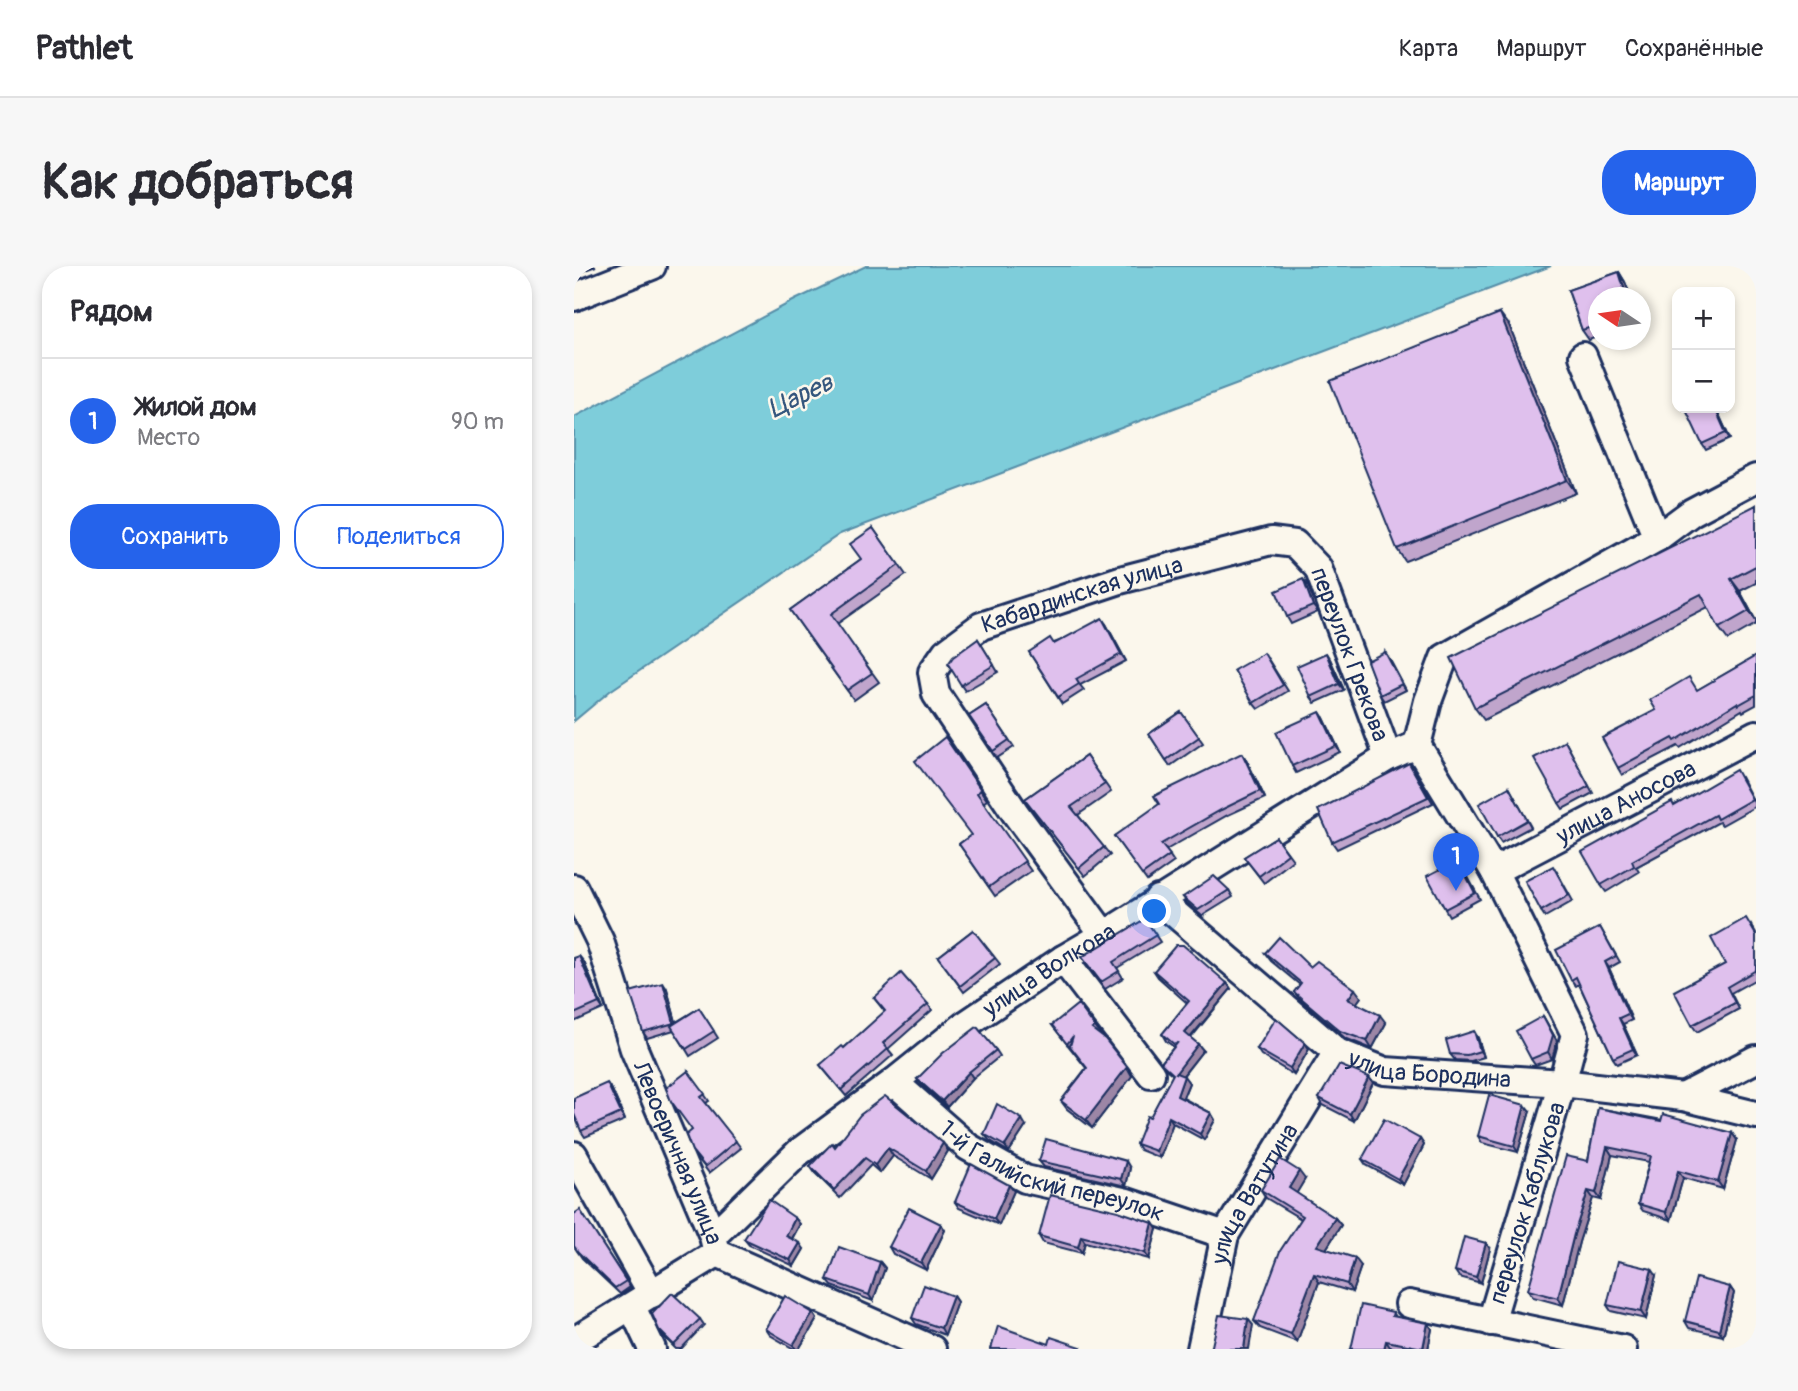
<!DOCTYPE html>
<html lang="ru">
<head>
<meta charset="utf-8">
<style>
  body { margin:0; font-family:Pangolin,sans-serif; background:#f7f7f7; color:#2b2b33 }
  .controls { position:absolute; right:21px; top:21px; display:grid; overflow:hidden; border-radius:14px; box-shadow:0 4px 10px #0003 }
  .controls button { width:63px; height:63px; display:grid; place-items:center; padding:0; border:0; border-bottom:2px solid #e1e1e2; background:#fff; color:#2b2b33; font:35px sans-serif }
  .compass { position:absolute; left:1014px; top:21px; width:63px; height:63px; border-radius:50%; background:#fff; box-shadow:0 4px 10px #0003; rotate:283deg }
  .you { position:absolute; left:581px; top:646px; width:24px; height:24px; margin:-18px; border:5px solid #fff; border-radius:50%; background:#1a73e8; box-shadow:0 0 0 10px #1a73e833 }
  .badge { display:grid; place-items:center; width:46px; height:46px; border-radius:50%; background:#2563eb; color:#fff; font-size:23px; font-weight:700 }
  .pin { position:absolute; translate:-50% -58px; filter:drop-shadow(0 2px 4px #0008) }
  .pin::after { content:''; position:absolute; top:37px; width:24px; height:21px; background:inherit; clip-path:polygon(0 0,100% 0,50% 100%) }
  .list { margin:0; padding:0; list-style:none }
  h2 { display:flex; justify-content:space-between; align-items:center; height:91px; margin:0; padding:0 28px; font-size:30px }
  h2 small { font-size:23px; font-weight:400; color:#7c7c81 }
  .list li { display:grid; grid-template-columns:46px 1fr auto; gap:21px; align-items:center; box-sizing:border-box; height:126px; padding:0 28px; border-top:2px solid #e1e1e2 }
  .list b { display:block; font-size:26px; white-space:nowrap }
  .list p { margin:0; font-size:23px; white-space:nowrap; color:#7c7c81 }
  .list em { font-size:23px; font-style:normal; color:#7c7c81 }
  .actions { display:flex; gap:14px; padding:21px 28px }
  .actions a { flex:1; padding:16px 0; border:2px solid #2563eb; border-radius:28px; text-align:center; font-size:24px; color:#2563eb }
  .actions .main { background:#2563eb; color:#fff }
  .map { position:relative; flex:none; width:1182px; height:1083px; overflow:hidden; border-radius:28px }
  header { display:flex; align-items:center; gap:42px; box-sizing:border-box; height:98px; padding:0 35px; background:#fff; border-bottom:2px solid #e1e1e2 }
  header strong { font-size:33px }
  nav { display:flex; gap:38px; margin-inline-start:auto; font-size:24px }
  .intro { display:flex; align-items:center; justify-content:space-between; box-sizing:border-box; height:168px; padding:0 42px }
  h1 { margin:0; font-size:49px }
  .button { padding:18px 32px; border-radius:28px; background:#2563eb; color:#fff; font-size:24px; font-weight:700 }
  main { display:flex; gap:42px; padding:0 42px }
  aside { flex:1; background:#fff; border-radius:28px; box-shadow:0 4px 10px #0003 }
  .map>svg:first-child { display:block }
</style>
</head>
<body>
<header>
<strong>Pathlet</strong>
<nav><a>Карта</a><a>Маршрут</a><a>Сохранённые</a></nav>
</header>
<div class="intro"><h1>Как добраться</h1><a class="button">Маршрут</a></div>
<main>
<aside>
<h2>Рядом<small></small></h2>
<ul class="list">
<li><span class="badge">1</span><div><b>Жилой дом</b><p>Место</p></div><em>90 m</em></li>
</ul>
<div class="actions"><a class="main">Сохранить</a><a>Поделиться</a></div>
</aside>
<div class="map">
<svg width="1182" height="1083" viewBox="0 0 1182 1083">
  <rect width="100%" height="100%" fill="#fbf7ec"/>
  <filter id="ink" filterUnits="userSpaceOnUse"><feTurbulence type="fractalNoise" baseFrequency=".0143" numOctaves="2"/><feDisplacementMap in="SourceGraphic" scale="14" xChannelSelector="R" yChannelSelector="G"/><feConvolveMatrix kernelMatrix="1 2 1 2 8 2 1 2 1" color-interpolation-filters="sRGB"/></filter>
  <g filter="url(#ink)">
    <polygon fill="#7ecdda" stroke="#568ea8" stroke-width="2" points="292,0 977,0 266,268 36,425 0,455 0,151 221,34"/>
    <g fill="none" stroke-linecap="round" stroke-linejoin="round">
      <defs>
        <g id="minor">
          <polyline points="0,31 78,0"/>
          <polyline points="1009,90 1083,272"/>
          <polyline points="843,479 920,605 1001,768 988,817 917,1056"/>
          <polyline points="843,479 854,435 870,392 1083,272 1118,246 1182,212"/>
          <path id="s1" d="M920 605 1182 468"/>
          <path id="s2" d="M0 622 26 675 60 783 139 970 143 987 358 1083"/>
          <path id="s3" d="M584 633 763 786 811 805 988 817 1109 831 1182 849"/>
          <path id="s4" d="M530 669 442 548 362 428 358 406 372 386 407 360 546 314 697 275 721 278 744 302 814 491"/>
          <polyline points="489,693 577,808"/>
          <path id="s5" d="M320 816 394 881 451 913 553 936 651 969"/>
          <polyline points="1109,831 1182,793"/>
          <polyline points="0,889 78,1028"/>
          <path id="s6" d="M139 970 225 886 320 816 391 759 489 693 530 669 814 491 843 479"/>
          <polyline points="835,1038 1049,1083"/>
          <polyline points="58,1041 78,1083"/>
          <polyline points="0,1075 143,987"/>
          <path id="s7" d="M627 1083 651 969 763 786"/>
        </g>
      </defs>
      <use href="#minor" stroke="#1b2f5e" stroke-width="32"/>
      <use href="#minor" stroke="#fbf7ec" stroke-width="26"/>
    </g>
    <g fill="#c0a5cc" stroke="#1b2f5e" stroke-width="2">
      <polygon points="0,0 22,0 0,8"/>
      <polygon points="1045,6 1051,16 1057,32 1025,32 1025,70 1015,74 1008,64 994,24"/>
      <polygon points="935,59 1002,227 831,295 823,283"/>
      <polygon points="1142,142 1156,173 1132,184 1128,178"/>
      <polygon points="1182,239 1182,317 1166,325 1182,355 1182,358 1154,374 1145,362 1134,341 910,454 901,442"/>
      <polygon points="299,262 332,309 263,358 305,416 280,434 216,344 287,293"/>
      <polygon points="734,320 744,346 717,358 713,351"/>
      <polygon points="532,358 552,395 506,419 510,424 488,438 455,386"/>
      <polygon points="404,373 424,406 391,425 387,419"/>
      <polygon points="811,386 832,424 810,435 806,429"/>
      <polygon points="1182,390 1182,439 1169,446 1168,444 1106,482 1104,480 1048,509 1044,502 1082,444 1123,424"/>
      <polygon points="694,393 714,425 684,443 679,437"/>
      <polygon points="756,393 770,424 741,437 737,431"/>
      <polygon points="412,439 440,481 423,492 395,450"/>
      <polygon points="607,446 629,477 596,500 575,468"/>
      <polygon points="750,452 766,486 722,507 718,500"/>
      <polygon points="371,471 413,534 409,537 457,605 421,630 385,578 397,569"/>
      <polygon points="991,475 1019,527 989,543 985,537"/>
      <polygon points="512,490 537,526 504,549 536,589 511,610 451,533"/>
      <polygon points="672,493 691,532 652,550 592,584 600,596 573,615 540,570"/>
      <polygon points="840,504 859,537 763,583 758,576"/>
      <polygon points="1167,511 1182,540 1148,559 1145,556 1062,601 1065,606 1032,626 1027,619 1100,539"/>
      <polygon points="935,521 957,561 927,577 923,571"/>
      <polygon points="702,571 719,594 690,617 670,591"/>
      <polygon points="888,600 906,633 875,650 871,643"/>
      <polygon points="983,606 999,635 971,651 967,645"/>
      <polygon points="655,624 659,631 628,650 613,637 609,631"/>
      <polygon points="571,653 586,676 543,702 549,712 531,723 508,691"/>
      <polygon points="1177,658 1182,667 1182,713 1157,727 1165,743 1123,766 1118,759"/>
      <polygon points="1026,661 1046,696 1035,702 1058,754 1049,758 1063,789 1043,798 1039,792 1005,718 1002,720 997,714"/>
      <polygon points="399,664 426,698 390,726 364,691"/>
      <polygon points="691,687 736,701 787,731 782,737 812,757 798,783 771,772 726,733 720,726 726,719 697,695"/>
      <polygon points="0,692 10,696 29,743 0,756"/>
      <polygon points="580,705 653,717 657,723 617,772 629,784 609,810 615,817 609,832 637,847 641,854 630,874 599,857 586,892 566,884 562,878 599,809 592,803 587,797 600,781 592,775 588,768 613,737 584,711"/>
      <polygon points="93,723 102,756 125,742 144,772 116,790 100,764 73,772 69,766"/>
      <polygon points="300,732 354,738 358,744 314,783 319,789 272,830 246,799 270,782 311,746"/>
      <polygon points="969,750 983,775 978,793 961,799 957,793"/>
      <polygon points="478,759 521,761 527,769 526,770 558,810 518,862 493,843 487,835 512,802"/>
      <polygon points="904,772 910,791 897,795 881,794 876,788"/>
      <polygon points="731,777 735,783 720,809 687,789 683,783"/>
      <polygon points="422,784 426,790 399,812 373,841 348,819 343,813"/>
      <polygon points="114,805 135,835 132,837 167,882 135,907 123,891 118,864"/>
      <polygon points="795,811 799,817 780,855 749,839 745,832"/>
      <polygon points="38,824 51,854 11,871 7,865"/>
      <polygon points="1024,842 1158,867 1163,874 1149,923 1109,912 1097,954 1069,945 1064,938 1075,896 1038,889 1027,934 1019,932 1005,976 989,1039 959,1031 954,1024 1014,895"/>
      <polygon points="956,845 944,886 908,877 904,870"/>
      <polygon points="452,860 435,886 415,874 410,868"/>
      <polygon points="846,873 850,879 829,919 792,899 788,893"/>
      <polygon points="369,877 374,885 357,913 319,890 306,907 297,899 266,932 241,907 236,900 261,881"/>
      <polygon points="465,895 556,902 552,920 470,901"/>
      <polygon points="731,913 722,927 761,952 767,959 752,983 787,1000 778,1026 745,1016 723,1076 686,1062 680,1055 727,953 692,932 687,924"/>
      <polygon points="435,919 440,925 425,959 385,942 381,936"/>
      <polygon points="6,944 56,1021 46,1028 8,992 0,980"/>
      <polygon points="221,952 226,958 218,973 230,983 220,1000 175,979 170,973"/>
      <polygon points="579,957 583,963 575,993 511,976 508,987 469,977 465,970"/>
      <polygon points="367,958 371,964 352,1004 319,988 315,981"/>
      <polygon points="916,983 907,1017 885,1011 881,1005"/>
      <polygon points="306,996 311,1002 299,1035 258,1020 253,1014"/>
      <polygon points="1082,1009 1072,1053 1037,1045 1033,1039"/>
      <polygon points="1156,1021 1160,1027 1149,1070 1115,1062 1111,1055"/>
      <polygon points="379,1030 383,1036 371,1069 342,1058 338,1052"/>
      <polygon points="819,1046 822,1051 858,1063 854,1083 827,1083 816,1081 777,1083"/>
      <polygon points="239,1047 243,1053 225,1083 220,1083 196,1069 192,1063"/>
      <polygon points="126,1053 130,1059 107,1083 102,1083 90,1071 85,1064"/>
    </g>
    <g fill="#9c86a6" stroke="#1b2f5e" stroke-width="2">
      <polygon points="1045,6 1051,16 1057,32 1053,32"/>
      <polygon points="926,47 935,59 1002,227 993,214"/>
      <polygon points="1141,142 1142,142 1156,173 1152,167"/>
      <polygon points="729,313 734,320 744,346 739,340"/>
      <polygon points="1157,313 1166,325 1182,355 1175,345"/>
      <polygon points="528,352 532,358 552,395 547,388"/>
      <polygon points="811,386 815,392 832,424 828,418"/>
      <polygon points="752,387 756,393 770,424 765,418"/>
      <polygon points="746,446 750,452 766,486 762,480"/>
      <polygon points="668,487 672,493 691,532 686,525"/>
      <polygon points="5,690 10,696 29,743 25,737"/>
      <polygon points="1031,696 1035,702 1058,754 1054,748"/>
      <polygon points="89,717 93,723 104,763 100,757"/>
      <polygon points="653,717 657,723 615,773 611,767"/>
      <polygon points="781,723 787,731 780,741 774,733"/>
      <polygon points="806,749 812,757 798,783 793,775"/>
      <polygon points="969,750 983,775 978,793 974,786"/>
      <polygon points="1045,752 1049,758 1063,789 1059,783"/>
      <polygon points="900,765 904,772 910,791 906,785"/>
      <polygon points="731,777 735,783 720,809 716,802"/>
      <polygon points="624,778 629,784 606,813 602,807"/>
      <polygon points="553,801 558,810 518,862 512,854"/>
      <polygon points="395,806 399,812 373,841 368,835"/>
      <polygon points="610,810 615,817 607,836 603,830"/>
      <polygon points="795,811 799,817 780,855 776,848"/>
      <polygon points="33,817 38,824 51,854 47,847"/>
      <polygon points="951,839 956,845 944,886 940,880"/>
      <polygon points="637,847 641,854 630,874 626,868"/>
      <polygon points="595,851 599,857 586,892 582,885"/>
      <polygon points="448,853 452,860 435,886 431,880"/>
      <polygon points="1158,867 1163,874 1149,923 1144,916"/>
      <polygon points="846,873 850,879 829,919 824,913"/>
      <polygon points="369,877 374,885 357,913 352,905"/>
      <polygon points="1033,881 1038,889 1027,934 1022,927"/>
      <polygon points="314,882 319,890 306,907 301,899"/>
      <polygon points="552,895 556,902 552,920 547,913"/>
      <polygon points="725,905 731,913 721,930 715,922"/>
      <polygon points="1104,905 1109,912 1097,954 1092,946"/>
      <polygon points="435,919 440,925 425,959 420,953"/>
      <polygon points="1014,925 1019,932 1005,976 989,1039 984,1032 1000,968"/>
      <polygon points="221,952 226,958 216,976 212,970"/>
      <polygon points="761,952 767,959 749,988 743,980"/>
      <polygon points="579,957 583,963 575,993 571,987"/>
      <polygon points="367,958 371,964 352,1004 347,997"/>
      <polygon points="507,970 511,976 508,987 504,981"/>
      <polygon points="226,977 230,983 220,1000 216,994"/>
      <polygon points="912,977 916,983 907,1017 902,1011"/>
      <polygon points="781,992 787,1000 778,1026 773,1018"/>
      <polygon points="306,996 311,1002 299,1035 295,1029"/>
      <polygon points="1078,1003 1082,1009 1072,1053 1067,1046"/>
      <polygon points="740,1008 745,1016 723,1076 717,1068"/>
      <polygon points="1156,1021 1160,1027 1149,1070 1145,1064"/>
      <polygon points="379,1030 383,1036 371,1069 367,1062"/>
      <polygon points="239,1047 243,1053 225,1083 222,1083 219,1079"/>
      <polygon points="674,1053 679,1059 675,1083 670,1083"/>
      <polygon points="854,1057 858,1063 854,1083 849,1083"/>
      <polygon points="812,1075 816,1081 816,1083 810,1083"/>
    </g>
    <g fill="#dfc0ed" stroke="#1b2f5e" stroke-width="2">
      <polygon points="1045,6 1053,32 1025,32 1025,59 1008,64 994,24"/>
      <polygon points="926,47 993,214 823,283 756,115"/>
      <polygon points="1111,142 1141,142 1152,167 1128,178"/>
      <polygon points="1182,239 1182,300 1157,313 1175,345 1145,362 1127,328 901,442 877,392"/>
      <polygon points="299,262 325,299 257,348 298,407 273,424 216,344 287,293 276,278"/>
      <polygon points="729,313 739,340 713,351 702,325"/>
      <polygon points="528,352 547,388 502,413 505,418 484,431 455,386 476,372 480,378"/>
      <polygon points="404,373 420,399 387,419 374,398 379,391"/>
      <polygon points="811,386 828,418 806,429 793,395"/>
      <polygon points="690,387 709,419 679,437 660,404"/>
      <polygon points="752,387 765,418 737,431 723,400"/>
      <polygon points="1182,390 1182,429 1164,439 1163,437 1101,475 1099,472 1044,502 1028,472 1082,444 1076,434 1115,411 1123,424"/>
      <polygon points="412,439 435,474 419,485 395,450"/>
      <polygon points="607,446 625,471 592,494 575,468"/>
      <polygon points="746,446 762,480 718,500 702,466"/>
      <polygon points="371,471 407,524 403,527 451,595 415,621 385,578 397,569 341,495"/>
      <polygon points="991,475 1015,520 985,537 960,492"/>
      <polygon points="668,487 686,525 647,544 587,578 596,589 568,609 540,570 585,538 580,530"/>
      <polygon points="512,490 531,518 497,541 530,581 505,602 451,533"/>
      <polygon points="835,497 854,531 758,576 744,544"/>
      <polygon points="1162,504 1178,533 1143,553 1141,549 1058,595 1060,600 1027,619 1008,586 1098,536 1100,540"/>
      <polygon points="935,521 953,554 923,571 905,538"/>
      <polygon points="702,571 714,588 685,610 670,591"/>
      <polygon points="884,594 901,627 871,643 853,610"/>
      <polygon points="979,600 995,629 967,645 951,615"/>
      <polygon points="640,610 655,624 624,644 609,631"/>
      <polygon points="1172,652 1182,669 1182,704 1153,721 1161,737 1118,759 1100,725 1151,698 1137,672"/>
      <polygon points="571,653 582,669 539,696 545,705 527,716 508,691"/>
      <polygon points="1026,661 1042,690 1031,696 1054,748 1045,752 1059,783 1039,792 1002,711 997,714 982,684"/>
      <polygon points="399,664 421,692 386,720 364,691"/>
      <polygon points="705,671 736,701 743,695 781,723 774,733 806,749 793,775 766,765 720,726 727,717 691,687"/>
      <polygon points="602,679 609,679 653,717 611,767 624,778 602,807 610,810 603,830 637,847 626,868 595,851 582,885 562,878 573,850 576,851 599,808 587,797 604,776 601,779 588,768 615,735 580,705"/>
      <polygon points="5,690 25,737 0,748 0,692"/>
      <polygon points="327,707 354,738 309,777 314,783 267,824 246,799 268,780 270,782 311,745 300,732"/>
      <polygon points="89,717 100,757 69,766 56,726"/>
      <polygon points="504,738 521,761 518,763 531,773 553,801 512,854 487,835 513,802 496,780 499,770 493,778 478,759"/>
      <polygon points="125,742 140,765 112,783 97,760"/>
      <polygon points="969,750 979,769 974,786 957,793 942,765"/>
      <polygon points="702,752 731,777 716,802 683,783"/>
      <polygon points="403,761 422,784 395,806 368,835 343,813 369,787"/>
      <polygon points="900,765 906,785 893,789 876,788 872,774"/>
      <polygon points="765,799 795,811 776,848 745,832"/>
      <polygon points="114,805 131,828 127,831 162,875 131,901 118,885 112,869 118,864 97,835 92,822"/>
      <polygon points="33,817 47,847 7,865 0,848 0,832"/>
      <polygon points="915,829 951,839 940,880 904,870"/>
      <polygon points="311,830 369,877 352,905 314,882 301,899 291,892 260,924 236,900 258,877 261,881 286,849"/>
      <polygon points="423,838 448,853 431,880 410,868"/>
      <polygon points="1024,842 1087,855 1089,848 1158,867 1144,916 1104,905 1092,946 1064,938 1077,890 1033,881 1022,927 1014,925 1000,968 984,1032 954,1024 992,890 1014,895"/>
      <polygon points="810,853 846,873 824,913 788,893"/>
      <polygon points="472,873 552,895 547,913 465,895"/>
      <polygon points="706,893 725,905 715,922 761,952 743,980 781,992 773,1018 740,1008 717,1068 680,1055 706,985 729,950 687,924"/>
      <polygon points="397,898 435,919 420,953 381,936"/>
      <polygon points="476,929 544,945 579,957 571,987 507,970 504,981 465,970"/>
      <polygon points="195,934 221,952 212,970 226,977 216,994 170,973"/>
      <polygon points="335,942 367,958 347,997 315,981"/>
      <polygon points="6,944 52,1015 41,1022 4,986 0,980 0,948"/>
      <polygon points="890,971 912,977 902,1011 881,1005"/>
      <polygon points="265,981 306,996 295,1029 253,1014"/>
      <polygon points="1044,995 1078,1003 1067,1046 1033,1039"/>
      <polygon points="1122,1012 1156,1021 1145,1064 1111,1055"/>
      <polygon points="350,1019 379,1030 367,1062 338,1052"/>
      <polygon points="98,1027 126,1053 100,1079 85,1064 78,1048"/>
      <polygon points="211,1030 239,1047 219,1079 192,1063"/>
      <polygon points="787,1039 819,1046 818,1050 854,1057 849,1082 812,1075 810,1083 777,1083"/>
      <polygon points="645,1049 674,1053 670,1083 636,1083 638,1080"/>
      <polygon points="424,1060 475,1078 477,1071 507,1081 506,1083 417,1083"/>
    </g>
  </g>
  <g text-anchor="middle" stroke-width="5" stroke-linejoin="round" paint-order="stroke">
    <g font-size="24" fill="#1b2f5e" stroke="#fbf7ec">
      <text dy="8" stroke="none"><textPath href="#s4" startOffset="490">Кабардинская улица</textPath></text>
      <text dy="8" stroke="none"><textPath href="#s4" startOffset="836">переулок Грекова</textPath></text>
      <text dy="8" stroke="none"><textPath href="#s1" startOffset="149">улица Аносова</textPath></text>
      <text dy="8" stroke="none"><textPath href="#s6" startOffset="430">улица Волкова</textPath></text>
      <text dy="8" stroke="none"><textPath href="#s3" startOffset="331">улица Бородина</textPath></text>
      <text dy="8" stroke="none"><textPath href="#s2" startOffset="285">Левоеричная улица</textPath></text>
      <text dy="8" stroke="none"><textPath href="#s5" startOffset="186">1-й Галийский переулок</textPath></text>
      <text dy="8" stroke="none"><textPath href="#s7" startOffset="166">улица Ватутина</textPath></text>
      <text transform="translate(953 937) rotate(-73)" y="8">переулок Каблукова</text>
    </g>
    <g font-size="26" font-style="italic" fill="#34567d" stroke="#fbf7ec">
      <text transform="translate(226 129) rotate(-26)" y="9">Царев</text>
    </g>
  </g>
</svg>
<div class="controls">
<button>+</button>
<button>−</button>
</div>
<svg class="compass" viewBox="-18 -18 36 36"><path d="M0-13l5 13h-10z" fill="#e53935"/><path d="M0 13l5-13h-10z" fill="#7c7c81"/></svg>
<div class="you"></div>
<div class="pin badge" style="left:882px;top:625px">1</div>
</div>
</main>
</body>
</html>
